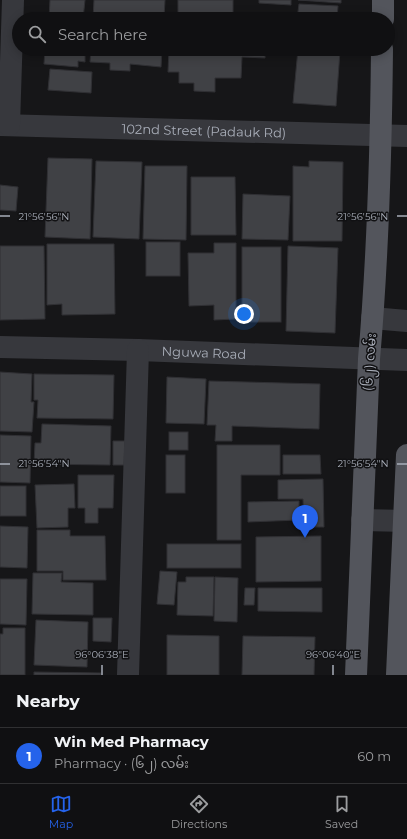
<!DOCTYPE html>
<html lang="en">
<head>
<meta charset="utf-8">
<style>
  body { margin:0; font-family:Montserrat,"Noto Sans Myanmar",sans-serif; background:#19191b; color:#f1f3f6 }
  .you { position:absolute; left:244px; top:314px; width:14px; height:14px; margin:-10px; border:3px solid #fff; border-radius:50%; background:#1a73e8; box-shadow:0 0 0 6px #1a73e833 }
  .badge { display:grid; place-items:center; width:26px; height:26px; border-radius:50%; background:#2563eb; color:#fff; font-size:13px; font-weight:700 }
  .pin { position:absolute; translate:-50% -33px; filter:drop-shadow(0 1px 2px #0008) }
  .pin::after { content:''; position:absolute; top:21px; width:14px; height:12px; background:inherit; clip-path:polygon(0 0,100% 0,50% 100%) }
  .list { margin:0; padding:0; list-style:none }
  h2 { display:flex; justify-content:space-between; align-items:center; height:52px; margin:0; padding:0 16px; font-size:17px }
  h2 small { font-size:13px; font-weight:400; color:#9c9d9f }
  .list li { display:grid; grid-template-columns:26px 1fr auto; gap:12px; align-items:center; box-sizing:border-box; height:56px; padding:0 16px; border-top:1px solid #303032 }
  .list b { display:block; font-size:15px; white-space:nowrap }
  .list p { margin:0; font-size:13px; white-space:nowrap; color:#9c9d9f }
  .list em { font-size:13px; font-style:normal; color:#9c9d9f }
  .icon { flex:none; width:22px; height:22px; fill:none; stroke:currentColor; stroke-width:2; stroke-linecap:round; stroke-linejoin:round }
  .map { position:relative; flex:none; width:407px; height:675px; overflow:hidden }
  .search { position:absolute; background:#101012; box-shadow:0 2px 10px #0003; left:12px; right:12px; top:12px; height:44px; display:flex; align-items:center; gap:10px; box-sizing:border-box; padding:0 14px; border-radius:22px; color:#9c9d9f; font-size:15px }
  .sheet { height:108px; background:#101012 }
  nav { display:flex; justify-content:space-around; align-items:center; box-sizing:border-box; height:56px; border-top:1px solid #303032; background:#101012; font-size:11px; color:#9c9d9f }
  nav a { display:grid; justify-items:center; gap:2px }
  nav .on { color:#2563eb }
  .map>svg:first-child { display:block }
</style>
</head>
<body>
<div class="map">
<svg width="407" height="675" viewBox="0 0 407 675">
  <rect width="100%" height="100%" fill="#161618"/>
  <g fill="#404145" stroke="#303034">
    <polygon points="50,0 85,0 83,19 49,19"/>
    <polygon points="94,0 165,0 164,19 93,19"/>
    <polygon points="178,0 233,0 233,17 250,17 250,19 169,19 169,15 178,15"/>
    <polygon points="259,0 291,0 291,5 259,3"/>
    <polygon points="298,0 341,0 341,3"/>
    <polygon points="299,4 338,6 337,19 297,19"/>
    <polygon points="45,49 78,49 77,55 85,55 85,62 78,61 78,67 44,64"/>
    <polygon points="91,49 162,49 161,67 130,64 130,71 110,70 110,63 90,62"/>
    <polygon points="169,49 265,49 265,58 242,57 241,78 215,78 215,92 194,91 194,83 179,83 179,72 168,72"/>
    <polygon points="298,49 340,51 336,106 293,103"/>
    <polygon points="50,69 92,72 91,93 48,90"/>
    <polygon points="48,158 92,159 90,239 45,237"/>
    <polygon points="96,161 142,162 139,239 93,237"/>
    <polygon points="309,161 343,162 342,241 293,241 293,166 309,167"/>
    <polygon points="145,166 187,166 186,240 143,239"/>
    <polygon points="191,177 235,177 236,235 191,235"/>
    <polygon points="0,185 18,187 16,211 0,210"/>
    <polygon points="243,194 290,196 288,240 242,239"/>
    <rect x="146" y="242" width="34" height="34"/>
    <polygon points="214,243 236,243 236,319 214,320 214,305 189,306 188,253 214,253"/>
    <polygon points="47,244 114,244 115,314 62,315 62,304 47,305"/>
    <polygon points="0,246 44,246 45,319 0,320"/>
    <polygon points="288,246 338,248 335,333 286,331"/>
    <rect x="242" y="247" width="39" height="75"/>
    <polygon points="0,372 32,374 31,402 34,402 32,432 0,431"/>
    <polygon points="34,374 114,375 113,419 37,418 38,400 34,400"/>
    <polygon points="167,377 206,379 204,424 166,423"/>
    <polygon points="209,381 320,384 319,429 232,426 232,441 215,441 216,425 207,425"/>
    <polygon points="42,424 111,426 110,465 34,464 35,443 41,443"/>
    <rect x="169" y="432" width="19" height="18"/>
    <polygon points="0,435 31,436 30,483 0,482"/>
    <polygon points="113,441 125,441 124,465 113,465"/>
    <polygon points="217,445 280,445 280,475 241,475 241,540 217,540"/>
    <rect x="166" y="455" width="19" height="38"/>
    <polygon points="283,455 320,455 321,474 283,474"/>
    <polygon points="78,475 114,475 113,508 98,508 98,523 85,523 85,508 78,508"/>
    <polygon points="323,479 324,527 304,527 303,499 278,499 278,480"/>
    <polygon points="74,484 75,508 68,508 68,527 37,528 35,485"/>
    <rect x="0" y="486" width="26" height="30"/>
    <polygon points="299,501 299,520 248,522 248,502"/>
    <polygon points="0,526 28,527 27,568 0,567"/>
    <polygon points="37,530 70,530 70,536 105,536 106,580 63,580 63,571 37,571"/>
    <polygon points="321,536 321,581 256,582 256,537"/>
    <rect x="167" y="544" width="74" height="24"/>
    <polygon points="160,571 177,572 174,605 157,604"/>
    <polygon points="33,573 62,573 61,582 93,583 93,615 32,614"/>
    <polygon points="186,577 214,577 213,616 177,615 178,582 186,582"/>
    <polygon points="215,577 238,578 237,622 214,621"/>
    <polygon points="0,579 27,579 26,625 0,624"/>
    <polygon points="245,588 255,588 254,605 244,605"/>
    <polygon points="258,588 322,588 322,612 258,611"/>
    <polygon points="93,618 112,618 111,642 93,641"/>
    <polygon points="36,620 88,622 87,667 34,665"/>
    <polygon points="3,628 25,628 25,675 0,675 0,634 3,634"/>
    <polygon points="167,635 219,636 219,675 167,675"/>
    <polygon points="243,636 315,637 314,675 242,675"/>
    <polygon points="34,672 101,673 101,675 34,675"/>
  </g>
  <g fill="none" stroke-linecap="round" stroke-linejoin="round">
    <g stroke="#37383d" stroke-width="22">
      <path id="s1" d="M0 125 407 136"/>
      <polyline points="9,125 13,0"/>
      <polyline points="372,318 407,321"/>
      <path id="s2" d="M0 347 138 350 407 360"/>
      <polyline points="362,520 407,521"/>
      <polyline points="128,675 138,350"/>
    </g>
    <g stroke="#53555c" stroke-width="22">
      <polyline points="383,19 383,0"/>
      <path d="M356 675 369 359C378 256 381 152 382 49"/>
      <polyline points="397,675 407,455"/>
    </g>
  </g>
  <path fill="none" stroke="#a8adb8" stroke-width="1.5" d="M0 216H10M397 216H407M0 464H10M397 464H407M102 665V675M333 665V675"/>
  <g text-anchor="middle" stroke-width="3" stroke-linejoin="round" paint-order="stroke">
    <g font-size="13" fill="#a8adb8" stroke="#111113">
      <text dy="5" stroke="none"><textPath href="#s1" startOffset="204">102nd Street (Padauk Rd)</textPath></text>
      <text dy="5" stroke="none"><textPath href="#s2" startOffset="204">Nguwa Road</textPath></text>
      <text transform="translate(369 362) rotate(-86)" y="5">(၆၂) လမ်း</text>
    </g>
  </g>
  <g font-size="10" text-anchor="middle" fill="#a8adb8" stroke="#111113" stroke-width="3" stroke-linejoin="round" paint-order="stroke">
    <text x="44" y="220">21°56'56"N</text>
    <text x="363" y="220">21°56'56"N</text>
    <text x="44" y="467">21°56'54"N</text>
    <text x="363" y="467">21°56'54"N</text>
    <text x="102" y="658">96°06'38"E</text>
    <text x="333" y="658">96°06'40"E</text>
  </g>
</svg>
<div class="you"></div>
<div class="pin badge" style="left:305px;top:538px">1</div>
<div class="search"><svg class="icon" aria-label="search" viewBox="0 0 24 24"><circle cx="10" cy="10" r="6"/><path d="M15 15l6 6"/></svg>Search here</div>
</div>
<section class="sheet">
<h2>Nearby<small></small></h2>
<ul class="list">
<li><span class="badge">1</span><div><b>Win Med Pharmacy</b><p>Pharmacy · (၆၂) လမ်း</p></div><em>60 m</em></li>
</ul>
</section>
<nav>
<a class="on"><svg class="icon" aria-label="map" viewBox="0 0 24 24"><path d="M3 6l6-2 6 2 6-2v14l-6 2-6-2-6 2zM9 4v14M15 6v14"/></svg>Map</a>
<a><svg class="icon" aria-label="directions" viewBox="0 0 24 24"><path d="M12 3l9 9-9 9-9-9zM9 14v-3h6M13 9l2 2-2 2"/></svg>Directions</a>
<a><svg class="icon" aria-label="saved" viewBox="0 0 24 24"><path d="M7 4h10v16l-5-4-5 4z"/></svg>Saved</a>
</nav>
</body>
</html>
